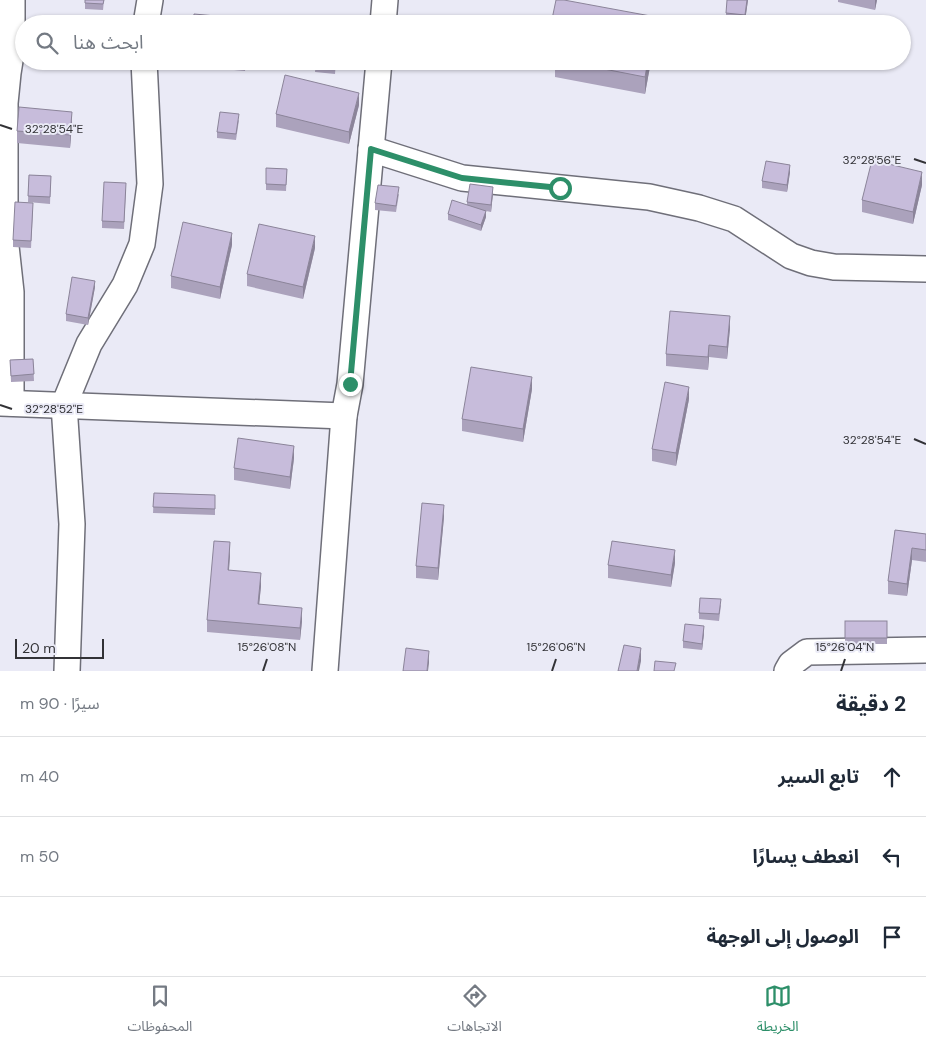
<!DOCTYPE html>
<html lang="ar">
<head>
<meta charset="utf-8">
<style>
  body { margin:0; font-family:"DM Sans","Noto Sans Arabic",sans-serif; background:#f6f6f7; color:#1f2937; direction:rtl }
  .scale { position:absolute; left:15px; bottom:12px; width:89px; box-sizing:border-box; padding-left:5px; border:2px solid #323236; border-top:0; font-size:14px; line-height:18px; white-space:nowrap; color:#323236; -webkit-text-stroke:4px #eaeaf6; paint-order:stroke }
  .stop { position:absolute; width:15px; height:15px; margin:-11px; border:4px solid #2d8f69; border-radius:50%; background:#fff }
  .stop.end { background:#2d8f69; border-color:#fff; box-shadow:0 1px 5px #0008 }
  .list { margin:0; padding:0; list-style:none }
  h2 { display:flex; justify-content:space-between; align-items:center; height:65px; margin:0; padding:0 20px; font-size:21px }
  h2 small { font-size:16px; font-weight:400; color:#747a83 }
  .list li { display:grid; grid-template-columns:32px 1fr auto; gap:15px; align-items:center; box-sizing:border-box; height:80px; padding:0 20px; border-top:1px solid #e0e1e3 }
  .list b { display:block; font-size:19px; white-space:nowrap }
  .list em { font-size:16px; font-style:normal; color:#747a83 }
  .icon { flex:none; width:28px; height:28px; fill:none; stroke:currentColor; stroke-width:2; stroke-linecap:round; stroke-linejoin:round }
  .map { position:relative; flex:none; width:926px; height:671px; overflow:hidden; direction:ltr }
  .search { position:absolute; background:#fff; box-shadow:0 1px 4px #0004; left:15px; right:15px; top:15px; height:55px; display:flex; align-items:center; gap:12px; box-sizing:border-box; padding:0 18px; border-radius:28px; color:#747a83; font-size:19px }
  .sheet { height:305px; background:#fff }
  nav { display:flex; justify-content:space-around; align-items:center; box-sizing:border-box; height:70px; border-top:1px solid #e0e1e3; background:#fff; font-size:14px; color:#747a83 }
  nav a { display:grid; justify-items:center; gap:2px }
  nav .on { color:#2d8f69 }
  .map>svg:first-child { display:block }
</style>
</head>
<body>
<div class="map">
<svg width="926" height="671" viewBox="0 0 926 671">
  <rect width="100%" height="100%" fill="#eaeaf6"/>
  <g fill="none" stroke-linecap="round" stroke-linejoin="round">
    <defs>
      <g id="minor">
        <polyline points="146,24 150,0"/>
        <polyline points="383,24 385,0"/>
        <polyline points="371,149 462,178 649,197 699,208 734,219 791,256 811,263 834,267 926,269"/>
        <polyline points="0,403 344,416"/>
        <polyline points="11,403 11,292 5,237 5,103 8,73 12,48 12,0"/>
        <polyline points="67,671 72,524 64,405 89,344 125,285 142,244 150,184 144,61"/>
        <polyline points="325,671 344,416 350,384 379,61"/>
        <polyline points="787,671 791,664 807,652 926,650"/>
      </g>
    </defs>
    <use href="#minor" stroke="#6f6f79" stroke-width="28"/>
    <use href="#minor" stroke="#fff" stroke-width="25"/>
  </g>
  <g fill="#aba2bc">
    <polygon points="85,0 104,0 103,10 85,9"/>
    <polygon points="748,0 745,21 726,19 726,13"/>
    <polygon points="838,0 877,0 875,10 838,2"/>
    <polygon points="190,61 246,61 245,71 190,66"/>
    <polygon points="316,61 336,61 335,74 315,72"/>
    <polygon points="555,61 651,61 645,94 555,77"/>
    <polygon points="359,105 349,144 276,127 276,114"/>
    <polygon points="239,120 236,140 217,138 217,132"/>
    <polygon points="72,124 70,148 17,143 17,131"/>
    <polygon points="266,168 287,169 286,191 266,190"/>
    <polygon points="790,172 787,192 762,188 762,181"/>
    <polygon points="29,175 51,176 50,204 28,202"/>
    <polygon points="922,185 913,224 862,212 862,200"/>
    <polygon points="126,189 124,229 102,228 102,221"/>
    <polygon points="493,193 491,212 486,211 486,217 481,231 448,220 448,214 467,205 467,202"/>
    <polygon points="399,194 396,212 375,210 375,203"/>
    <polygon points="33,210 31,248 13,247 13,240"/>
    <polygon points="232,245 220,299 171,288 171,276"/>
    <polygon points="315,248 303,299 247,286 247,274"/>
    <polygon points="95,287 88,325 66,321 66,314"/>
    <polygon points="730,328 727,359 709,357 708,370 666,366 666,354"/>
    <polygon points="33,359 34,381 11,382 10,360"/>
    <polygon points="532,389 523,442 462,431 462,419"/>
    <polygon points="689,399 676,466 652,461 652,449"/>
    <polygon points="294,458 290,489 234,480 234,468"/>
    <polygon points="154,493 215,495 215,515 153,513"/>
    <polygon points="444,517 438,580 416,578 416,566"/>
    <polygon points="895,530 926,534 926,562 912,560 907,596 888,594 888,581"/>
    <polygon points="230,554 229,570 261,586 259,604 302,621 300,640 207,632 207,620"/>
    <polygon points="675,563 671,587 608,578 608,565"/>
    <polygon points="721,605 719,621 699,619 699,613"/>
    <rect x="845" y="621" width="42" height="23"/>
    <polygon points="704,633 702,650 683,648 683,641"/>
  </g>
  <g fill="#8b8499">
    <polygon points="747,0 748,0 745,21 745,15"/>
    <polygon points="875,0 877,0 875,10"/>
    <polygon points="648,61 651,61 645,94 645,77"/>
    <polygon points="359,93 359,105 349,144 349,132"/>
    <polygon points="72,112 72,124 70,148 70,135"/>
    <polygon points="790,165 790,172 787,192 787,185"/>
    <polygon points="922,172 922,185 913,224 913,212"/>
    <polygon points="493,187 493,193 491,212 491,205"/>
    <polygon points="486,211 486,217 481,231 481,225"/>
    <polygon points="232,233 232,245 220,299 220,287"/>
    <polygon points="315,236 315,248 303,299 303,287"/>
    <polygon points="95,281 95,287 88,325 88,318"/>
    <polygon points="730,316 730,328 727,359 727,347"/>
    <polygon points="709,345 709,357 708,370 708,357"/>
    <polygon points="532,377 532,389 523,442 523,429"/>
    <polygon points="689,387 689,399 676,466 676,453"/>
    <polygon points="294,446 294,458 290,489 290,477"/>
    <polygon points="444,505 444,517 438,580 438,568"/>
    <polygon points="230,542 230,554 228,583 228,570"/>
    <polygon points="912,548 912,560 907,596 907,584"/>
    <polygon points="675,550 675,563 671,587 671,575"/>
    <polygon points="261,573 261,586 258,616 258,604"/>
    <polygon points="302,608 302,621 300,640 300,628"/>
    <polygon points="704,626 704,633 702,650 702,644"/>
    <polygon points="641,648 641,661 639,671 637,671"/>
    <polygon points="429,651 429,663 428,671 427,671"/>
  </g>
  <g fill="#c7bcdb" stroke="#8b8499">
    <polygon points="85,0 104,0 103,4 85,3"/>
    <polygon points="556,0 564,0 656,17 654,24 551,24"/>
    <polygon points="727,0 747,0 745,15 726,13"/>
    <polygon points="194,14 249,19 249,24 193,24"/>
    <polygon points="316,61 335,61 335,67 315,66"/>
    <polygon points="563,61 648,61 645,77"/>
    <polygon points="285,75 359,93 349,132 276,114"/>
    <polygon points="19,107 72,112 70,135 17,131"/>
    <polygon points="220,112 239,114 236,134 217,132"/>
    <polygon points="872,160 922,172 913,212 862,200"/>
    <polygon points="766,161 790,165 787,185 762,181"/>
    <polygon points="266,168 287,169 286,185 266,184"/>
    <polygon points="29,175 51,176 50,197 28,196"/>
    <polygon points="104,182 126,183 124,222 102,221"/>
    <polygon points="470,184 493,187 491,205 467,202"/>
    <polygon points="378,185 399,187 396,206 375,203"/>
    <polygon points="452,200 486,211 481,225 448,214"/>
    <polygon points="15,202 33,203 31,241 13,240"/>
    <polygon points="183,222 232,233 220,287 171,276"/>
    <polygon points="259,224 315,236 303,287 247,274"/>
    <polygon points="72,277 95,281 88,318 66,314"/>
    <polygon points="670,311 730,316 727,347 709,345 708,357 666,354"/>
    <polygon points="33,359 34,374 11,376 10,360"/>
    <polygon points="471,367 532,377 523,429 462,419"/>
    <polygon points="665,382 689,387 676,453 652,449"/>
    <polygon points="238,438 294,446 290,477 234,468"/>
    <polygon points="154,493 215,495 215,509 153,507"/>
    <polygon points="422,503 444,505 438,568 416,566"/>
    <polygon points="895,530 926,534 926,550 912,548 907,584 888,581"/>
    <polygon points="214,541 230,542 228,570 261,573 258,604 302,608 300,628 207,620"/>
    <polygon points="612,541 675,550 671,575 608,565"/>
    <polygon points="700,598 721,599 719,614 699,613"/>
    <rect x="845" y="621" width="42" height="17"/>
    <polygon points="685,624 704,626 702,644 683,641"/>
    <polygon points="624,645 641,648 637,671 618,671"/>
    <polygon points="406,648 429,651 427,671 403,671"/>
    <polygon points="655,661 676,663 674,671 654,671"/>
  </g>
  <g fill="none" stroke-linecap="round" stroke-linejoin="round">
    <polyline stroke="#2d8f69" stroke-width="6" points="350,384 371,149 462,178 560,188"/>
  </g>
  <path fill="none" stroke="#323236" stroke-width="2" d="M0 125 12 129M914 159 926 163M0 405 12 409M914 439 926 444M263 671 267 659M552 671 556 659M841 671 845 659"/>
  <g font-size="12" text-anchor="middle" fill="#323236" stroke="#eaeaf6" stroke-width="4" stroke-linejoin="round" paint-order="stroke">
    <text x="54" y="133">32°28'54"E</text>
    <text x="872" y="164">32°28'56"E</text>
    <text x="54" y="413">32°28'52"E</text>
    <text x="872" y="444">32°28'54"E</text>
    <text x="267" y="651">15°26'08"N</text>
    <text x="556" y="651">15°26'06"N</text>
    <text x="845" y="651">15°26'04"N</text>
  </g>
</svg>
<div class="scale">20 m</div>
<div class="stop" style="left:560px;top:188px"></div>
<div class="stop end" style="left:350px;top:384px"></div>
<div class="search"><svg class="icon" aria-label="search" viewBox="0 0 24 24"><circle cx="10" cy="10" r="6"/><path d="M15 15l6 6"/></svg>ابحث هنا</div>
</div>
<section class="sheet">
<h2>2 دقيقة<small>سيرًا · 90 m</small></h2>
<ul class="list">
<li><svg class="icon" aria-label="ahead" viewBox="0 0 24 24"><path d="M12 20V5M6 11l6-6 6 6"/></svg><div><b>تابع السير</b></div><em>40 m</em></li>
<li><svg class="icon" aria-label="left" viewBox="0 0 24 24"><path d="M17 20v-9H6M10 6l-5 5 5 5"/></svg><div><b>انعطف يسارًا</b></div><em>50 m</em></li>
<li><svg class="icon" aria-label="arrive" viewBox="0 0 24 24"><path d="M6 21V4h12l-3 4 3 4H6"/></svg><div><b>الوصول إلى الوجهة</b></div></li>
</ul>
</section>
<nav>
<a class="on"><svg class="icon" aria-label="map" viewBox="0 0 24 24"><path d="M3 6l6-2 6 2 6-2v14l-6 2-6-2-6 2zM9 4v14M15 6v14"/></svg>الخريطة</a>
<a><svg class="icon" aria-label="directions" viewBox="0 0 24 24"><path d="M12 3l9 9-9 9-9-9zM9 14v-3h6M13 9l2 2-2 2"/></svg>الاتجاهات</a>
<a><svg class="icon" aria-label="saved" viewBox="0 0 24 24"><path d="M7 4h10v16l-5-4-5 4z"/></svg>المحفوظات</a>
</nav>
</body>
</html>
